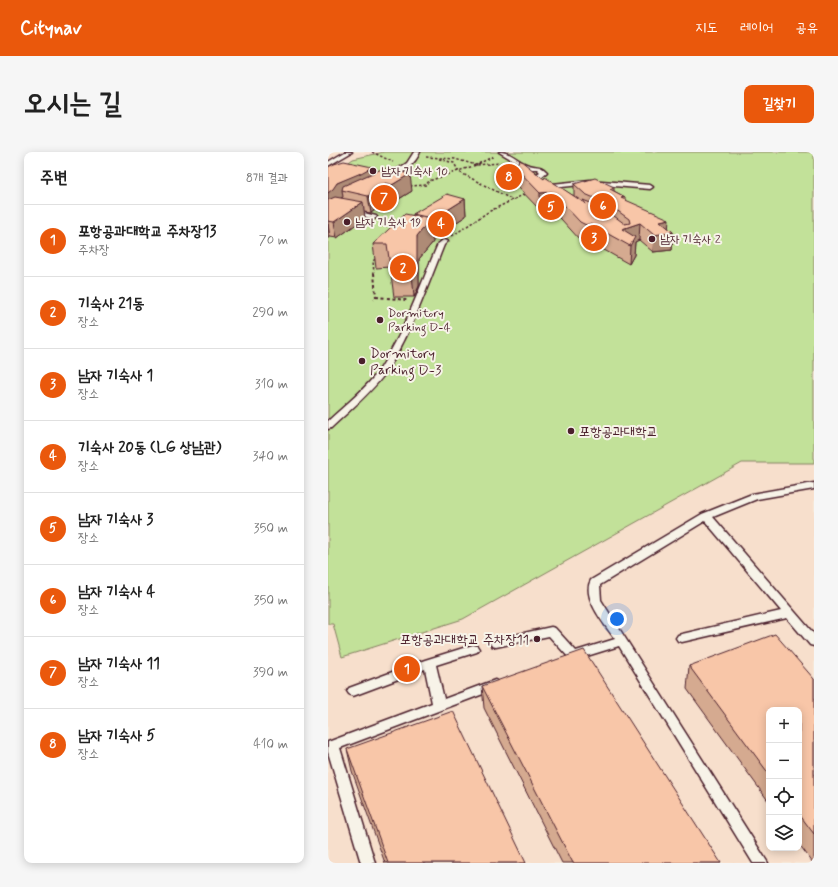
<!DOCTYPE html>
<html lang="ko">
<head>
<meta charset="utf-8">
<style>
  body { margin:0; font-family:Mynerve,"Poor Story",sans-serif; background:#f6f6f6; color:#222 }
  .controls { position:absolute; right:12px; bottom:12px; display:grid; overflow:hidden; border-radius:8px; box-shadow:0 2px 10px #0003 }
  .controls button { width:36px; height:36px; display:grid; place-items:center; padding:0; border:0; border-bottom:1px solid #e0e0e0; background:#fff; color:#222; font:20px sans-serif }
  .you { position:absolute; left:289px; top:467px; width:14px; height:14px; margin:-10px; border:3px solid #fff; border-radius:50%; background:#1a73e8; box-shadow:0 0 0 6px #1a73e833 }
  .badge { display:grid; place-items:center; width:26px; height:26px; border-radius:50%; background:#ea580c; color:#fff; font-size:13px; font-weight:700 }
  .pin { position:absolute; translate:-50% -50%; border:2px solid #fff; box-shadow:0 1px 4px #0006 }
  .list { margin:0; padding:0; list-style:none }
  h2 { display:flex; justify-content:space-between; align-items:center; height:52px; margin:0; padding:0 16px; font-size:17px }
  h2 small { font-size:13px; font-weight:400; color:#767676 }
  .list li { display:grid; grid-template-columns:26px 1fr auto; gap:12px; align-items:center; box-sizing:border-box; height:72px; padding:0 16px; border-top:1px solid #e0e0e0 }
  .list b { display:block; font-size:15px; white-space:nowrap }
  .list p { margin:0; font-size:13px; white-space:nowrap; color:#767676 }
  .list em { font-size:13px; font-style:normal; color:#767676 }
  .icon { flex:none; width:22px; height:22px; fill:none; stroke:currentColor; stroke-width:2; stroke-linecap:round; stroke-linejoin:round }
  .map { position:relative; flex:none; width:486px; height:711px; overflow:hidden; border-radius:8px }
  header { display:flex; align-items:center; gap:24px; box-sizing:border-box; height:56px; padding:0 20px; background:#ea580c; color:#fff }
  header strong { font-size:19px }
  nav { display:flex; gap:22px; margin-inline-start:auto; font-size:14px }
  .intro { display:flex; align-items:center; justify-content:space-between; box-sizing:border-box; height:96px; padding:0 24px }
  h1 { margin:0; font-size:28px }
  .button { padding:10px 18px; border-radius:8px; background:#ea580c; color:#fff; font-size:14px; font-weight:700 }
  main { display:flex; gap:24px; padding:0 24px }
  aside { flex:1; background:#fff; border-radius:8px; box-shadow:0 2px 10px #0003 }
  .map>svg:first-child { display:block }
</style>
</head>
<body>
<header>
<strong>Citynav</strong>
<nav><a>지도</a><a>레이어</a><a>공유</a></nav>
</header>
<div class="intro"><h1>오시는 길</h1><a class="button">길찾기</a></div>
<main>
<aside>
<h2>주변<small>8개 결과</small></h2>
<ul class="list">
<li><span class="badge">1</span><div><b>포항공과대학교 주차장13</b><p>주차장</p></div><em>70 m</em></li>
<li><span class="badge">2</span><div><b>기숙사 21동</b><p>장소</p></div><em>290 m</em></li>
<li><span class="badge">3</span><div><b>남자 기숙사 1</b><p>장소</p></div><em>310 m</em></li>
<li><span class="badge">4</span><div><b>기숙사 20동 (LG 상남관)</b><p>장소</p></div><em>340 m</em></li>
<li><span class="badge">5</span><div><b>남자 기숙사 3</b><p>장소</p></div><em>350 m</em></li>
<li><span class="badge">6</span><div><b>남자 기숙사 4</b><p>장소</p></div><em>350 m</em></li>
<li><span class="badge">7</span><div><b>남자 기숙사 11</b><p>장소</p></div><em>390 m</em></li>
<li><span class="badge">8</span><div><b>남자 기숙사 5</b><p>장소</p></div><em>410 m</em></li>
</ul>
</aside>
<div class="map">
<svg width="486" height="711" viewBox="0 0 486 711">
  <rect width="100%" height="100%" fill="#f7eadb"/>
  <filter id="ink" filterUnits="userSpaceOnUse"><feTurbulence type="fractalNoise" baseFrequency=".025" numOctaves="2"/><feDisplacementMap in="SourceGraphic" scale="8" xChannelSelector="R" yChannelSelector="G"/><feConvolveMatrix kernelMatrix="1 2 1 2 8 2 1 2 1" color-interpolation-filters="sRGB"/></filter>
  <g filter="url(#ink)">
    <path fill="#f7dfcc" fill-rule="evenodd" d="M0 0H486V711H0ZM441 558H471V696H441Z"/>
    <polygon fill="#c2e199" stroke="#868062" points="56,0 486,0 486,311 414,311 135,467 14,505 5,472 0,472 0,25 25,7"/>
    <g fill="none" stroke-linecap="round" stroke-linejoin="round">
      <defs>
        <g id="lane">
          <polygon points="17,0 24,0 0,14 0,10"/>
          <path d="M86 0H92C88 11 70 28 58 27V25L79 11Z"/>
          <path d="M171 0C184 0 190 10 201 13 210 16 211 12 219 20L213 25 203 26 191 20 192 17 196 15ZM201 17H209L212 20C207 24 202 22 197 19Z"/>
          <polygon points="262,28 322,33 325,35 322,37 262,32 224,36 221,34 224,32"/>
          <polygon points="24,58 48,64 49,65 46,67 22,61 22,59"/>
          <path d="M115 88 120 89 116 93C99 135 84 180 59 219 44 240 22 258 3 276L0 277V269C17 253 38 237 52 217 77 179 92 134 110 92Z"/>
          <path d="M486 331V337L429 347 385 365 486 482V494L482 493 459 466 354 490 350 489 348 486 350 483 354 482 453 459 377 369 272 433 273 448 440 711H425L291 494 246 508 242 507 221 484 168 495 164 494 162 491 164 488 168 487 223 475 227 476 248 499 287 487C277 473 253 445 263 428L374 362 424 342Z"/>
          <polygon points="145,493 149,494 151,497 149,500 108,513 116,547 167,528 171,530 173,533 171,536 12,596 47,711 33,711 0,600 0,590 104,551 97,517 25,544 21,542 19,539 21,536 97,508"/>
        </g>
      </defs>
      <use href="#lane" stroke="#4a1f2b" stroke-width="3"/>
      <g stroke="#4a1f2b" stroke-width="1.5" stroke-dasharray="2.5 2" stroke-linecap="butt">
        <polyline points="44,0 65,10"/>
        <polyline points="98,5 127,7 148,13 166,4"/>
        <polyline points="111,7 126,11 131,20 183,47"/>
        <polyline points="82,34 98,33 101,29 148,13 172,11"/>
        <polyline points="54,71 64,76"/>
        <polyline points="124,84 160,60 199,41"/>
        <polyline points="46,122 45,109 48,106"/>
      </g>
      <g stroke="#4a1f2b" stroke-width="2" stroke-dasharray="3 2.5" stroke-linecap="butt">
        <polyline points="46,121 48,145 46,148"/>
        <polyline points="48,145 79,148"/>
      </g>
      <use href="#lane" fill="#f7f3e8" fill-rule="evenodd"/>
    </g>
    <g fill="#d5aa90" stroke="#4a1f2b">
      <polygon points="186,14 216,27 246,44 246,32 286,39 297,45 297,48 340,76 345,80 344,98 325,100 311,88 307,90 306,103 301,112 262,90 258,90 252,88 224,57 212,58 186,31"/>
      <polygon points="0,15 45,21 84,39 66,50 60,48 43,61 36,60 37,66 9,86 2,85 0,86"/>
      <polygon points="137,47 138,64 112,81 109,85 104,84 105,90 91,107 91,134 86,145 66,145 62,115 48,116 45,92 85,64 85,62"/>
      <polygon points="361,514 486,527 486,711 485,711 471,692 471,558 441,558 441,650 359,537"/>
      <polygon points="154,534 393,711 234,711 156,556"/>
      <polygon points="19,597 198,711 57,711 24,619"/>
    </g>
    <g fill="#ae8b76" stroke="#4a1f2b">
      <polygon points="44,15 46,30 14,38 15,45 11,47 0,58 0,41 9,31"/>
      <polygon points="82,22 84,39 66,50 64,33"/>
      <polygon points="58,31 60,48 43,61 40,44"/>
      <polygon points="286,35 286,52 282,37"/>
      <polygon points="224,40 224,57 212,58 212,41"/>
      <polygon points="137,47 138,64 112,81 109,85 107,67 110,64"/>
      <polygon points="35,50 37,66 9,86 6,70"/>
      <polygon points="103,67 105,90 91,107 91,134 86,145 84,121 89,84"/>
      <polygon points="341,67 340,81 345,80 344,98 325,100 326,83 332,69"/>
      <polygon points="312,71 311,88 307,90 306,103 301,112 302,94 294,77"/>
      <polygon points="0,72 2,85 0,86"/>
      <polygon points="262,72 262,90 258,90 258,73"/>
    </g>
    <g fill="#f8c6a8" stroke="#4a1f2b">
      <polygon points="192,8 216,27 217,25 258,52 255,48 275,56 297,72 302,71 301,67 280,52 257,42 246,32 267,26 286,35 282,37 297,45 293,46 341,67 332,69 345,80 326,83 312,71 294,77 307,85 302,94 262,72 258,73 252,70 224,40 212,41 186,14"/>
      <polygon points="16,9 44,15 33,21 9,31 5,37 0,41 0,15 6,12"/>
      <polygon points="56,16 82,22 64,33 58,31 40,44 14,38 15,34"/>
      <polygon points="119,42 137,47 110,64 107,67 85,62"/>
      <polygon points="7,45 35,50 6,70 0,69 0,48"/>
      <polygon points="77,62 103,67 89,84 89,110 84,121 63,121 59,92 45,92"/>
      <polygon points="447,482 486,527 486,682 471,662 471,558 441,558 441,622 361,514"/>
      <polygon points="256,498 393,711 245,711 154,534"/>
      <polygon points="125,559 198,711 60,711 19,597"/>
    </g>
  </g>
  <g fill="#4a1f2b" stroke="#f7f3e8" stroke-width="1.5">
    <circle cx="45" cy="19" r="4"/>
    <circle cx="19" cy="70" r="4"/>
    <circle cx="324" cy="87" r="4"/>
    <circle cx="52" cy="168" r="4"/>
    <circle cx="34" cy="209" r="4"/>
    <circle cx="243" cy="279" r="4"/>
    <circle cx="209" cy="487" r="4"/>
  </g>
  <g text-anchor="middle" stroke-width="4" stroke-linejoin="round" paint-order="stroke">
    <g font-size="12" fill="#4a1f2b" stroke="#f7f3e8" text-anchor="start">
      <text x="53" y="23">남자 기숙사 10</text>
      <text x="27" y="74">남자 기숙사 19</text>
      <text x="332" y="91">남자 기숙사 2</text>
      <text x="60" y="165">Dormitory<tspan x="60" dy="14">Parking D-4</tspan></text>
    </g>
    <g font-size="14" fill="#4a1f2b" stroke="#f7f3e8" text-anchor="start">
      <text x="42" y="206">Dormitory<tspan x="42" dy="16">Parking D-3</tspan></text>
      <text x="251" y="284">포항공과대학교</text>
      <text x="201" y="492" text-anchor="end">포항공과대학교 주차장11</text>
    </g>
  </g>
</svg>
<div class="controls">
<button>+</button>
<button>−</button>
<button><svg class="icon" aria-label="locate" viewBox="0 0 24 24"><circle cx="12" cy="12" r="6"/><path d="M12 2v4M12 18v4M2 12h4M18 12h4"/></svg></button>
<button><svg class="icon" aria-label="layers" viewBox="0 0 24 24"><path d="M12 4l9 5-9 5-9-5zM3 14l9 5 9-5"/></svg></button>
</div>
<div class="you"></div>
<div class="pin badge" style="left:79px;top:517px">1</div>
<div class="pin badge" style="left:75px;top:116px">2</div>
<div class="pin badge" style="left:266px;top:86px">3</div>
<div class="pin badge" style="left:113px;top:72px">4</div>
<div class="pin badge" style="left:223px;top:55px">5</div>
<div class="pin badge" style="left:275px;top:54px">6</div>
<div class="pin badge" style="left:56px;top:46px">7</div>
<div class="pin badge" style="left:181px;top:25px">8</div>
</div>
</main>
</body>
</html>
